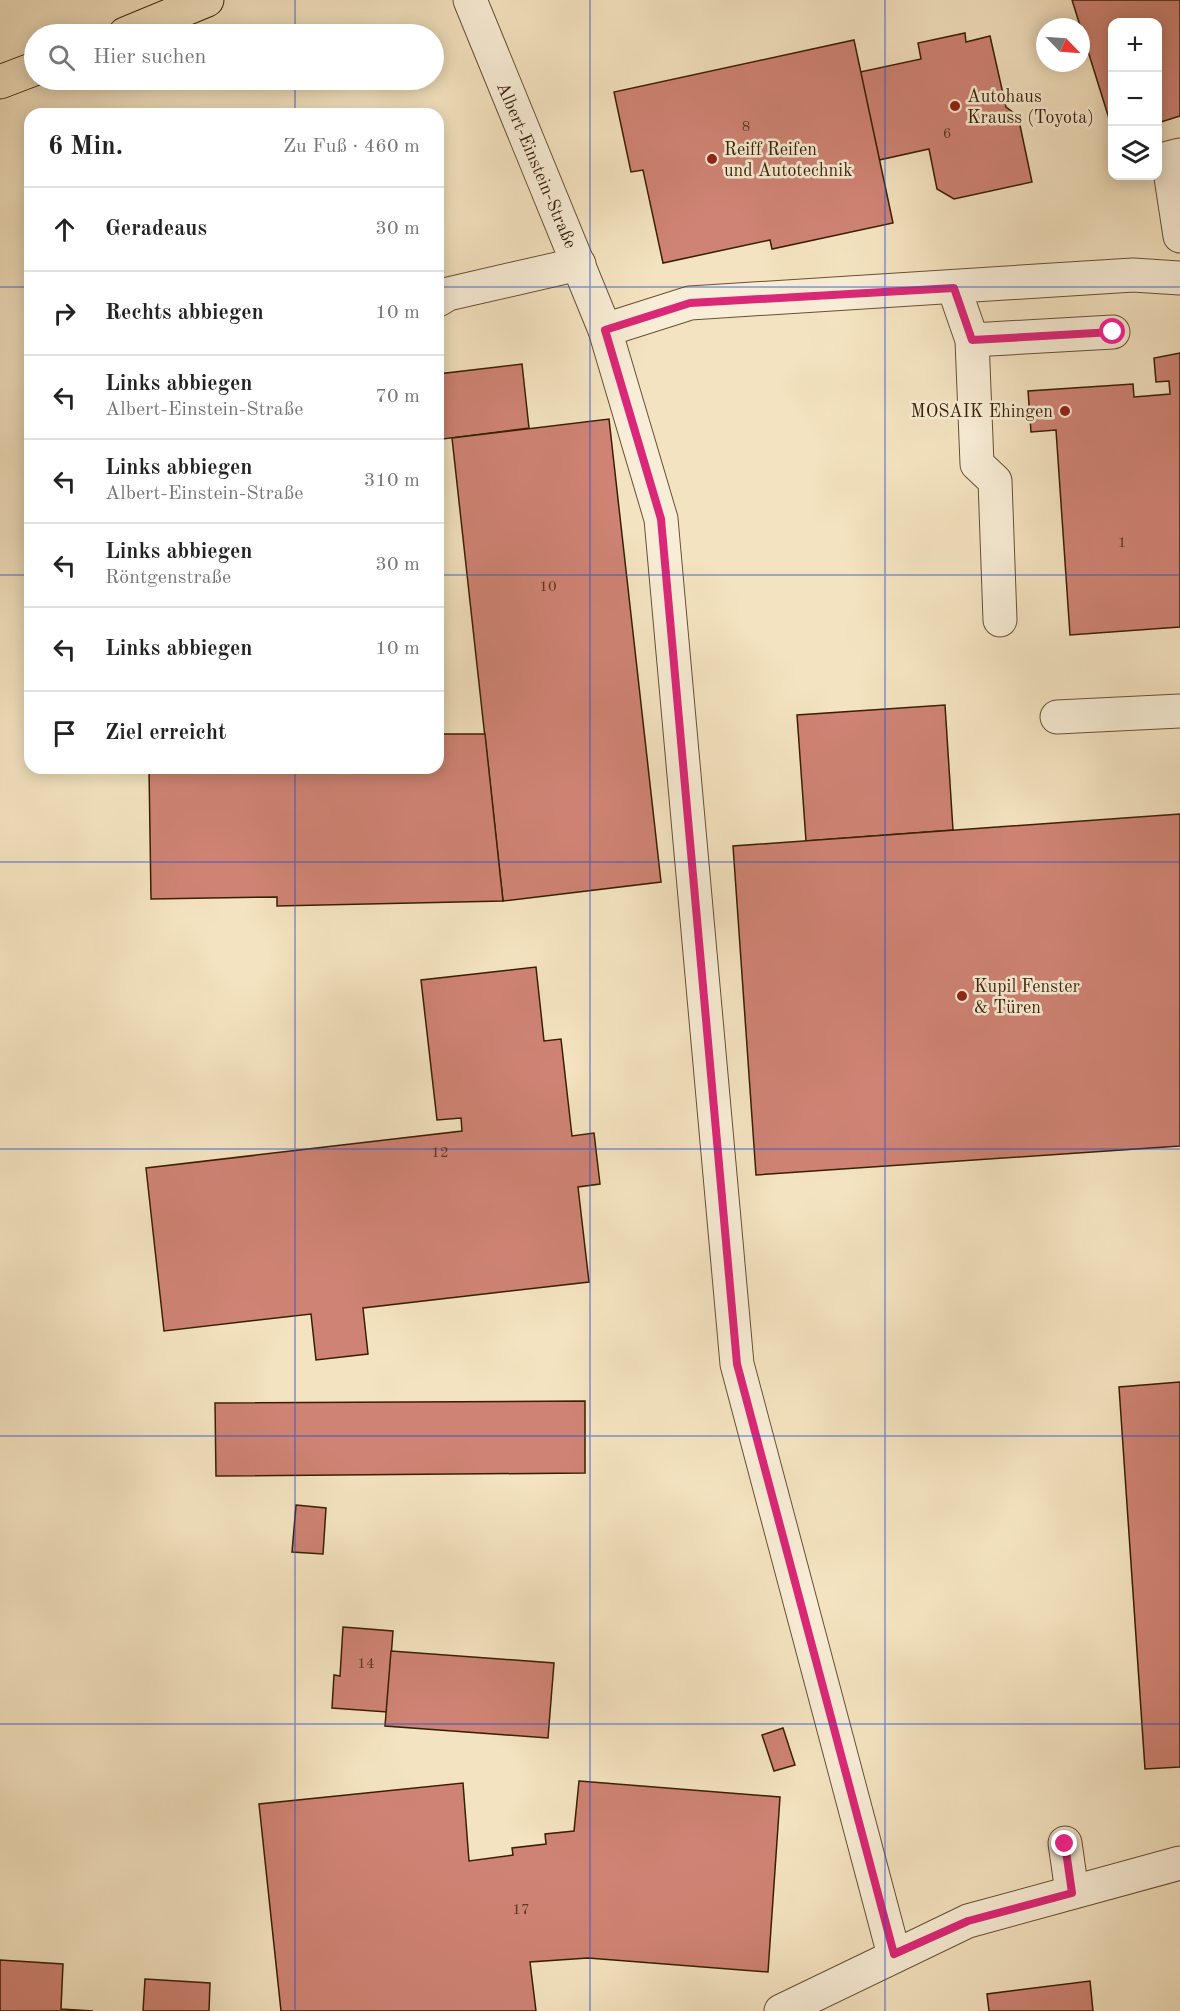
<!DOCTYPE html>
<html lang="de">
<head>
<meta charset="utf-8">
<style>
  body { margin:0; font-family:"Old Standard TT",serif; background:#f2f2f2; color:#222 }
  .controls { position:absolute; right:18px; top:18px; display:grid; overflow:hidden; border-radius:12px; box-shadow:0 3px 15px #0003 }
  .controls button { width:54px; height:54px; display:grid; place-items:center; padding:0; border:0; border-bottom:2px solid #e0e0e0; background:#fff; color:#222; font:30px sans-serif }
  .compass { position:absolute; left:1036px; top:18px; width:54px; height:54px; border-radius:50%; background:#fff; box-shadow:0 3px 15px #0003; rotate:115deg }
  .stop { position:absolute; width:18px; height:18px; margin:-14px; border:4px solid #db2777; border-radius:50%; background:#fff }
  .stop.end { background:#db2777; border-color:#fff; box-shadow:0 2px 6px #0008 }
  .list { margin:0; padding:0; list-style:none }
  h2 { display:flex; justify-content:space-between; align-items:center; height:78px; margin:0; padding:0 24px; font-size:26px }
  h2 small { font-size:20px; font-weight:400; color:#767676 }
  .list li { display:grid; grid-template-columns:39px 1fr auto; gap:18px; align-items:center; box-sizing:border-box; height:84px; padding:0 24px; border-top:2px solid #e0e0e0 }
  .list b { display:block; font-size:22px; white-space:nowrap }
  .list p { margin:0; font-size:20px; white-space:nowrap; color:#767676 }
  .list em { font-size:20px; font-style:normal; color:#767676 }
  .icon { flex:none; width:33px; height:33px; fill:none; stroke:currentColor; stroke-width:2; stroke-linecap:round; stroke-linejoin:round }
  .map { position:relative; flex:none; width:1180px; height:2011px; overflow:hidden }
  .search { position:absolute; background:#fff; box-shadow:0 3px 15px #0003; left:24px; top:24px; width:420px; height:66px; display:flex; align-items:center; gap:15px; box-sizing:border-box; padding:0 21px; border-radius:33px; color:#767676; font-size:22px }
  .panel { position:absolute; background:#fff; box-shadow:0 3px 15px #0003; left:24px; top:108px; width:420px; height:666px; border-radius:18px }
  .map>svg:first-child { display:block }
</style>
</head>
<body>
<div class="map">
<svg width="1180" height="2011" viewBox="0 0 1180 2011">
  <rect width="100%" height="100%" fill="#f4e3c0"/>
  <filter id="stains"><feTurbulence type="fractalNoise" baseFrequency=".00333" numOctaves="4"/><feColorMatrix values="0 0 0 0 .2 0 0 0 0 .09 0 0 0 0 .02 0 0 0 .5 -.17"/></filter>
  <radialGradient id="worn" r=".72"><stop offset=".6" stop-color="#630" stop-opacity="0"/><stop offset="1" stop-color="#630" stop-opacity=".3"/></radialGradient>
  <g fill="#cf8374" stroke="#391e04" stroke-width="1.5">
    <polygon points="1072,0 1180,0 1180,116 1158,123 1158,22 1112,22 1112,128"/>
    <polygon points="965,33 966,42 990,36 1006,107 1018,116 1032,182 954,199 937,189 929,149 879,160 860,72 921,59 918,43"/>
    <polygon points="854,40 893,223 772,249 770,240 663,263 643,170 631,172 614,92"/>
    <polygon points="1180,353 1180,627 1070,635 1056,430 1031,432 1028,391 1133,384 1134,397 1170,394 1169,381 1156,382 1154,358"/>
    <polygon points="522,364 529,428 443,439 438,374"/>
    <polygon points="609,419 661,882 503,901 452,438"/>
    <polygon points="945,705 953,830 806,841 797,715"/>
    <polygon points="438,734 485,734 503,901 277,906 277,897 151,899 149,768 438,768"/>
    <polygon points="1180,814 1180,1146 756,1175 733,846"/>
    <polygon points="536,967 544,1041 561,1039 572,1136 594,1133 600,1184 578,1187 589,1282 363,1308 368,1354 316,1360 311,1314 164,1331 146,1168 462,1131 461,1118 437,1120 421,980"/>
    <polygon points="1180,1382 1180,1767 1145,1769 1119,1387"/>
    <polygon points="585,1401 585,1473 216,1476 215,1403"/>
    <polygon points="296,1505 326,1508 323,1554 292,1552"/>
    <polygon points="343,1627 393,1631 387,1712 332,1708 334,1675 340,1676"/>
    <polygon points="391,1651 554,1663 548,1738 385,1726"/>
    <polygon points="783,1728 795,1765 774,1771 762,1735"/>
    <polygon points="579,1781 780,1797 768,1972 588,1958 530,1962 536,2011 281,2011 259,1804 463,1783 469,1861 513,1855 512,1848 546,1844 545,1834 574,1831"/>
    <polygon points="0,1960 63,1964 61,2009 93,2011 0,2011"/>
    <polygon points="145,1979 210,1983 209,2011 143,2011"/>
    <polygon points="1090,1981 1093,2011 989,2011 987,1994"/>
  </g>
  <g fill="none" stroke-linecap="round" stroke-linejoin="round">
    <defs>
      <g id="minor">
        <polyline points="470,0 605,330 661,519 737,1364 894,1955"/>
        <polyline points="1180,155 1168,158 1180,236"/>
        <polyline points="954,288 972,340 977,464 995,481 1000,620"/>
        <polyline points="438,300 448,294 579,264"/>
        <polyline points="605,330 690,303 1133,275 1180,278"/>
        <polyline points="972,340 1113,332"/>
        <polyline points="1057,717 1180,711"/>
        <polyline points="1065,1843 1072,1892"/>
        <polyline points="781,2011 968,1921 1180,1863"/>
      </g>
      <g id="major">
        <polyline points="125,34 207,0"/>
        <polyline points="0,82 34,69"/>
      </g>
    </defs>
    <use href="#minor" stroke="#684f33" stroke-width="35"/>
    <use href="#major" stroke="#391e04" stroke-width="35"/>
    <use href="#minor" stroke="#f8edd6" stroke-width="33"/>
    <use href="#major" stroke="#f4e3c0" stroke-width="33"/>
  </g>
  <g fill="none" stroke-linecap="round" stroke-linejoin="round">
    <polyline stroke="#db2777" stroke-width="8" points="1065,1844 1072,1893 968,1921 894,1954 737,1364 661,519 605,330 690,303 954,288 972,340 1113,332"/>
  </g>
  <path fill="none" stroke="#1d4ed8" stroke-width="1.5" stroke-opacity="0.55" d="M295 0V34M590 0V2011M885 0V2011M295 80V114M0 287H30M438 287H1180M0 575H30M438 575H1180M295 768V2011M0 862H1180M0 1149H1180M0 1436H1180M0 1724H1180"/>
  <g fill="#8f2418" stroke="#f8edd6" stroke-width="2">
    <circle cx="955" cy="106" r="6"/>
    <circle cx="712" cy="159" r="6"/>
    <circle cx="1065" cy="411" r="6"/>
    <circle cx="962" cy="996" r="6"/>
  </g>
  <g text-anchor="middle" stroke-width="5" stroke-linejoin="round" paint-order="stroke">
    <g font-size="15" fill="#5e3720">
      <text x="746" y="131">8</text>
      <text x="947" y="138">6</text>
      <text x="1122" y="547">1</text>
      <text x="548" y="591">10</text>
      <text x="440" y="1157">12</text>
      <text x="366" y="1668">14</text>
      <text x="521" y="1914">17</text>
    </g>
    <g font-size="18" fill="#391e04" stroke="#f8edd6" text-anchor="start">
      <text x="967" y="102">Autohaus<tspan x="967" dy="21">Krauss (Toyota)</tspan></text>
      <text x="724" y="155">Reiff Reifen<tspan x="724" dy="21">und Autotechnik</tspan></text>
      <text x="1053" y="417" text-anchor="end">MOSAIK Ehingen</text>
      <text x="974" y="992">Kupil Fenster<tspan x="974" dy="21">&amp; Türen</tspan></text>
    </g>
    <g font-size="18" fill="#391e04" stroke="#f8edd6">
      <text transform="translate(537 165) rotate(67)" y="6">Albert-Einstein-Straße</text>
    </g>
  </g>
  <rect width="100%" height="100%" filter="url(#stains)"/>
  <rect width="100%" height="100%" fill="url(#worn)"/>
</svg>
<div class="controls">
<button>+</button>
<button>−</button>
<button><svg class="icon" aria-label="layers" viewBox="0 0 24 24"><path d="M12 4l9 5-9 5-9-5zM3 14l9 5 9-5"/></svg></button>
</div>
<svg class="compass" viewBox="-18 -18 36 36"><path d="M0-13l5 13h-10z" fill="#e53935"/><path d="M0 13l5-13h-10z" fill="#767676"/></svg>
<div class="stop" style="left:1113px;top:332px"></div>
<div class="stop end" style="left:1065px;top:1844px"></div>
<div class="search"><svg class="icon" aria-label="search" viewBox="0 0 24 24"><circle cx="10" cy="10" r="6"/><path d="M15 15l6 6"/></svg>Hier suchen</div>
<section class="panel">
<h2>6 Min.<small>Zu Fuß · 460 m</small></h2>
<ul class="list">
<li><svg class="icon" aria-label="ahead" viewBox="0 0 24 24"><path d="M12 20V5M6 11l6-6 6 6"/></svg><div><b>Geradeaus</b></div><em>30 m</em></li>
<li><svg class="icon" aria-label="right" viewBox="0 0 24 24"><path d="M7 20v-9h11M14 6l5 5-5 5"/></svg><div><b>Rechts abbiegen</b></div><em>10 m</em></li>
<li><svg class="icon" aria-label="left" viewBox="0 0 24 24"><path d="M17 20v-9H6M10 6l-5 5 5 5"/></svg><div><b>Links abbiegen</b><p>Albert-Einstein-Straße</p></div><em>70 m</em></li>
<li><svg class="icon" aria-label="left" viewBox="0 0 24 24"><path d="M17 20v-9H6M10 6l-5 5 5 5"/></svg><div><b>Links abbiegen</b><p>Albert-Einstein-Straße</p></div><em>310 m</em></li>
<li><svg class="icon" aria-label="left" viewBox="0 0 24 24"><path d="M17 20v-9H6M10 6l-5 5 5 5"/></svg><div><b>Links abbiegen</b><p>Röntgenstraße</p></div><em>30 m</em></li>
<li><svg class="icon" aria-label="left" viewBox="0 0 24 24"><path d="M17 20v-9H6M10 6l-5 5 5 5"/></svg><div><b>Links abbiegen</b></div><em>10 m</em></li>
<li><svg class="icon" aria-label="arrive" viewBox="0 0 24 24"><path d="M6 21V4h12l-3 4 3 4H6"/></svg><div><b>Ziel erreicht</b></div></li>
</ul>
</section>
</div>
</body>
</html>
